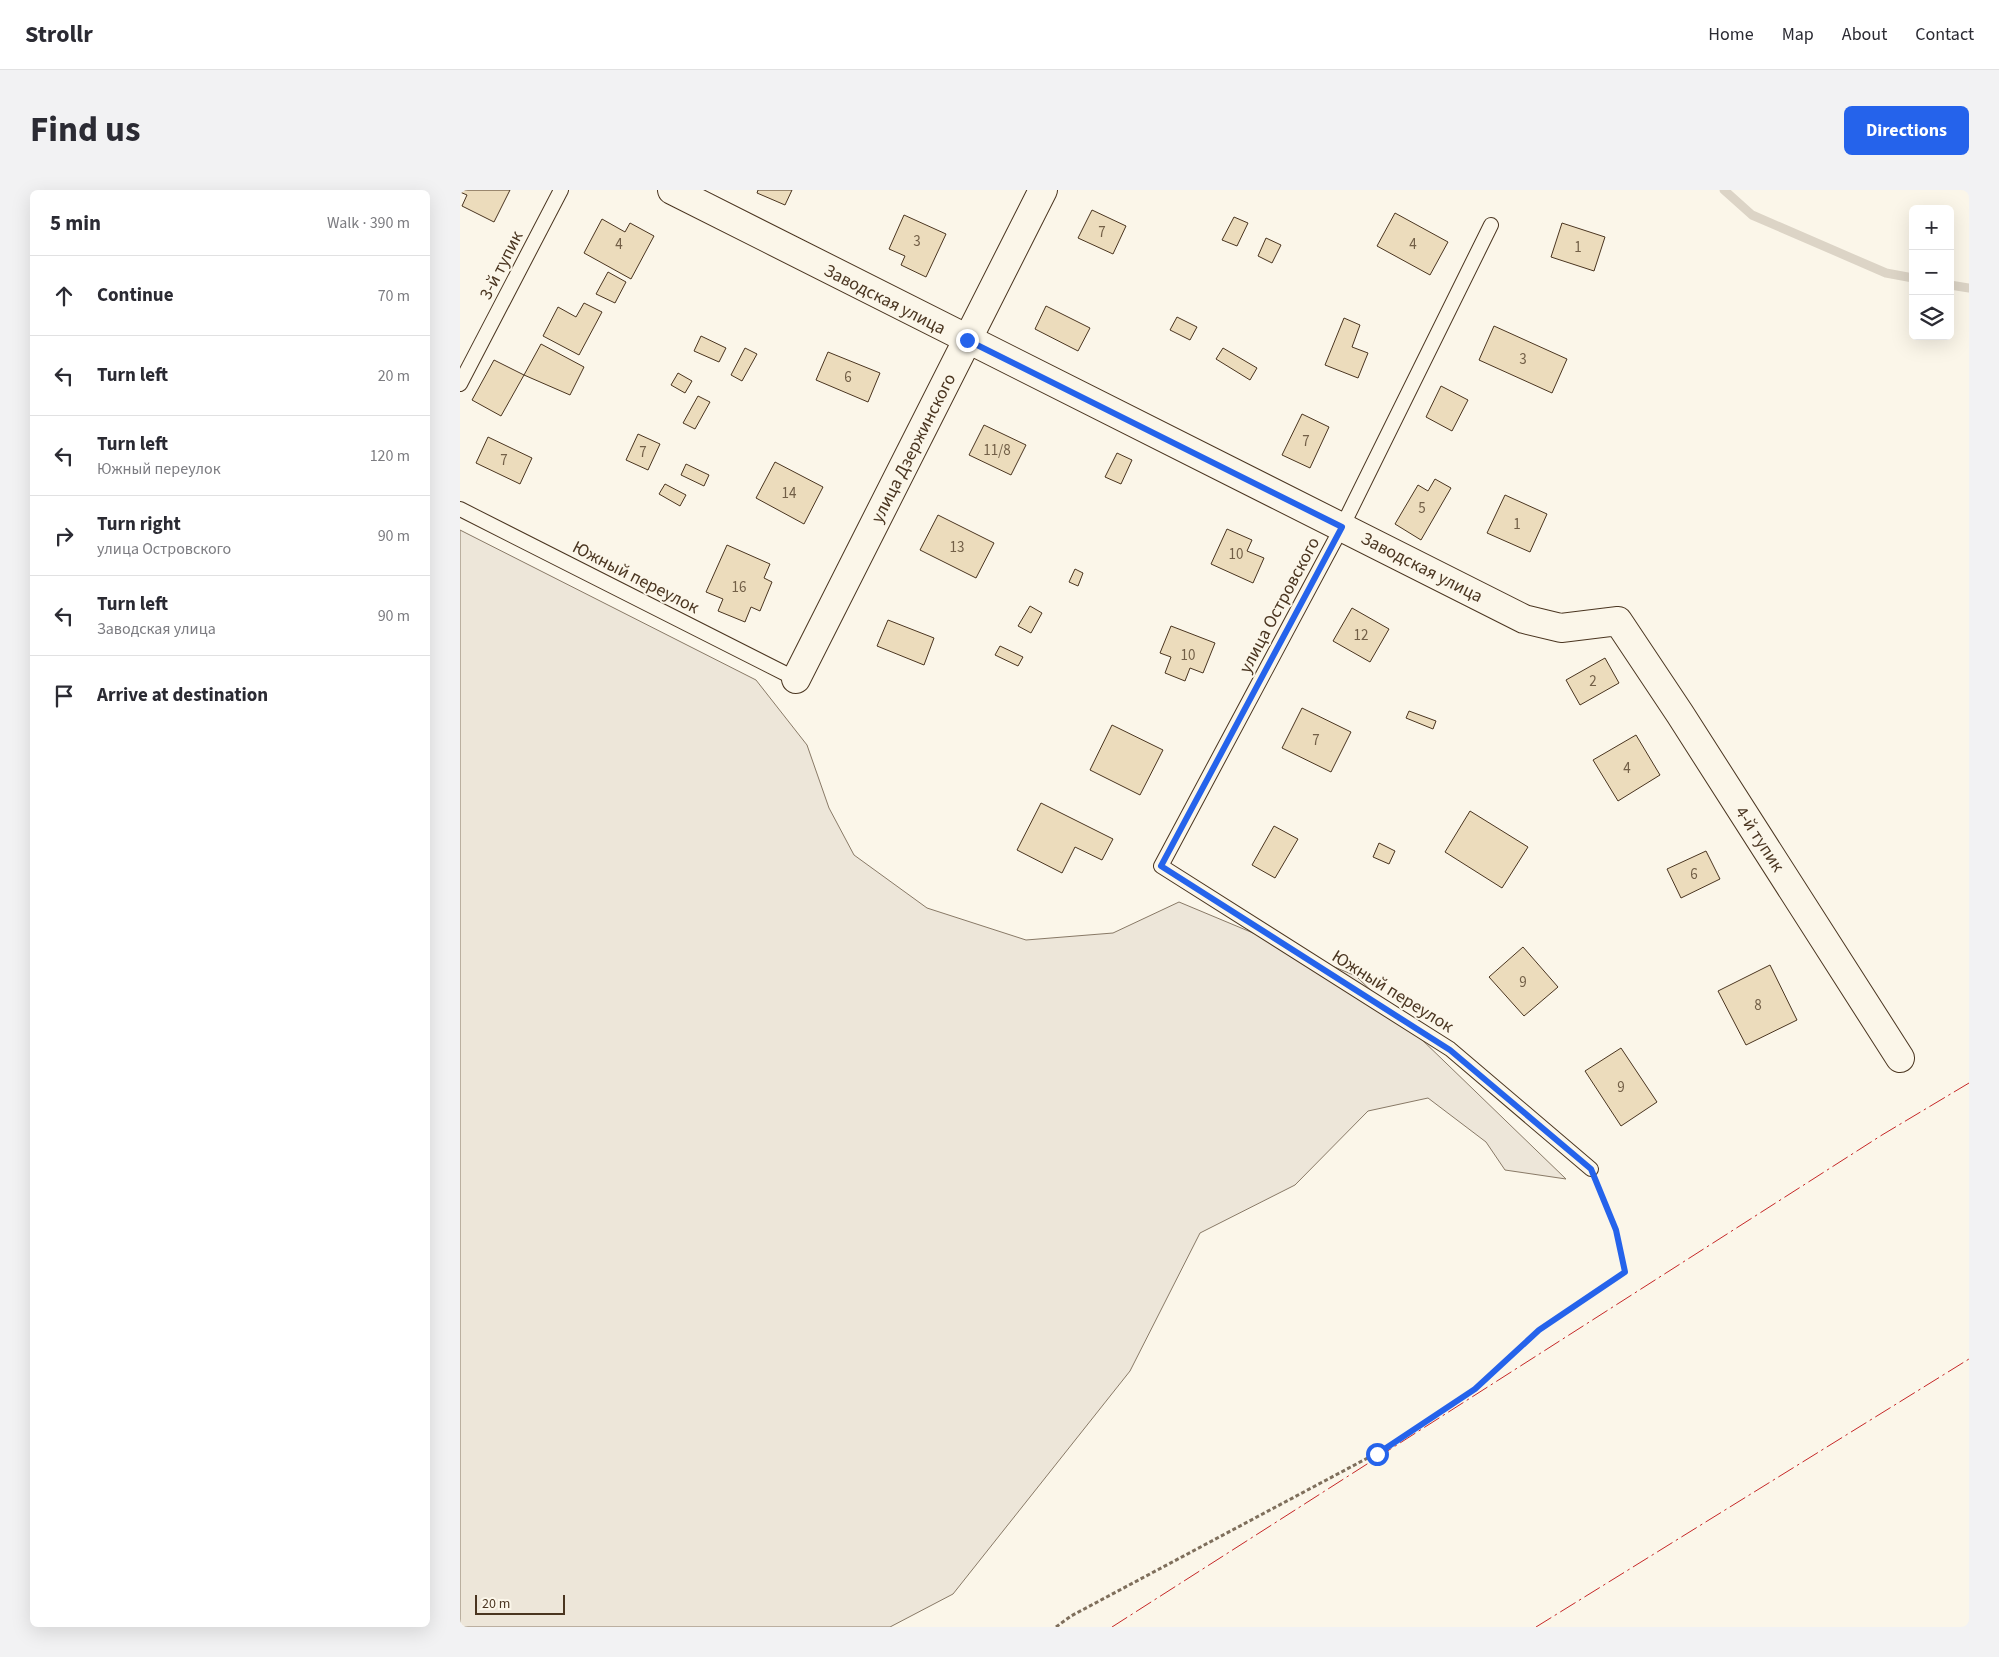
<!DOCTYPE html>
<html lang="en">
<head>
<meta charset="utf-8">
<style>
  body { margin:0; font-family:"Source Sans 3",sans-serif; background:#f2f2f3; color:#2b2b33 }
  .controls { position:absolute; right:15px; top:15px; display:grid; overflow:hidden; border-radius:8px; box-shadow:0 5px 20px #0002 }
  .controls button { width:45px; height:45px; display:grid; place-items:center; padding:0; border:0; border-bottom:1px solid #e1e1e2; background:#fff; color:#2b2b33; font:25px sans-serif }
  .scale { position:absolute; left:15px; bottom:12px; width:90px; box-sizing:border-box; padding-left:5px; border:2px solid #4a3520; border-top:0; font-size:14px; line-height:18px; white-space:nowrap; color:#4a3520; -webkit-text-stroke:4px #fbf6e9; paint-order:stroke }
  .stop { position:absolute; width:15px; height:15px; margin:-11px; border:4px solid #2563eb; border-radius:50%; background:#fff }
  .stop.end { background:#2563eb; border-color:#fff; box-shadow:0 1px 5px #0008 }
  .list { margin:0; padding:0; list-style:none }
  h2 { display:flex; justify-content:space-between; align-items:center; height:65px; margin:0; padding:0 20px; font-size:21px }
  h2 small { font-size:16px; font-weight:400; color:#7c7c81 }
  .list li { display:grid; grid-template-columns:32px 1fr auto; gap:15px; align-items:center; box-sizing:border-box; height:80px; padding:0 20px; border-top:1px solid #e1e1e2 }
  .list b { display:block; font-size:19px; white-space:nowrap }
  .list p { margin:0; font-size:16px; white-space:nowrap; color:#7c7c81 }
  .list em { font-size:16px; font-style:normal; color:#7c7c81 }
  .icon { flex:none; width:28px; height:28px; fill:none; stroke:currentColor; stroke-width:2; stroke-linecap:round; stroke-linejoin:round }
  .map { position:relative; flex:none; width:1509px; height:1437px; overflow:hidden; border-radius:8px }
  header { display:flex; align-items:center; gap:30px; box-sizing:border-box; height:70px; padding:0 25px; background:#fff; border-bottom:1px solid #e1e1e2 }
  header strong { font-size:24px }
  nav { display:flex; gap:28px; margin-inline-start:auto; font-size:18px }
  .intro { display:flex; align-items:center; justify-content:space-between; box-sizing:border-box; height:120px; padding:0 30px }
  h1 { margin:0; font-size:35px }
  .button { padding:12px 22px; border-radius:8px; background:#2563eb; color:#fff; font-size:18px; font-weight:700 }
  main { display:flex; gap:30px; padding:0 30px }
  aside { flex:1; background:#fff; border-radius:8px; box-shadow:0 5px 20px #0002 }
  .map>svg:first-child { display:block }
</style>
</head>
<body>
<header>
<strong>Strollr</strong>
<nav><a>Home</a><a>Map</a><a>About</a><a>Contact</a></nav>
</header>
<div class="intro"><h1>Find us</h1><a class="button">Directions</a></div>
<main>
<aside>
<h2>5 min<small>Walk · 390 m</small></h2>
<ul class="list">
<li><svg class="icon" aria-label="ahead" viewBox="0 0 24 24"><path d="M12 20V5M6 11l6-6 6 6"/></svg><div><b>Continue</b></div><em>70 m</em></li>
<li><svg class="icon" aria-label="left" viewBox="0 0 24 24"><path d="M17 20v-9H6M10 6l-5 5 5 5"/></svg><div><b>Turn left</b></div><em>20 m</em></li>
<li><svg class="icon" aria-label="left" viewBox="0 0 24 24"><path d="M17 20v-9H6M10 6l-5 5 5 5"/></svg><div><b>Turn left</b><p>Южный переулок</p></div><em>120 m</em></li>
<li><svg class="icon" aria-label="right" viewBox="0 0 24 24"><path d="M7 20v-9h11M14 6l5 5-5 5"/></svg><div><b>Turn right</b><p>улица Островского</p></div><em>90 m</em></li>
<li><svg class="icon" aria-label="left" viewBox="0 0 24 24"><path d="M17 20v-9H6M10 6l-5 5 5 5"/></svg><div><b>Turn left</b><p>Заводская улица</p></div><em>90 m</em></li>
<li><svg class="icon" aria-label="arrive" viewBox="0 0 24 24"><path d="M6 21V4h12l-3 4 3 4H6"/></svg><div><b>Arrive at destination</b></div></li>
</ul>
</aside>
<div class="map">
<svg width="1509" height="1437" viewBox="0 0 1509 1437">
  <rect width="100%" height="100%" fill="#fbf6e9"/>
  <polygon fill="#ede6d9" stroke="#887966" points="0,340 296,490 347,555 369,618 394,665 467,718 566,750 653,743 719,712 896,786 1106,989 1045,980 1026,952 968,908 908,921 835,995 740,1043 670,1181 493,1404 430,1437 0,1437"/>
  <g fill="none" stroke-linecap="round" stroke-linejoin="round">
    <g stroke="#dcd4c6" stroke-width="9">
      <polyline points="1264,0 1292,25 1426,83 1453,88"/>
      <polyline points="1490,95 1509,98"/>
    </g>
  </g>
  <g fill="#ecdcbc" stroke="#4a3520">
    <polygon points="0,0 50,0 34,32 2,16 7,5 0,2"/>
    <polygon points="298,0 332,0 325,15 297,3"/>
    <polygon points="632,20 666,36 653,64 618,48"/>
    <polygon points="935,23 988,52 970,85 917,56"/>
    <polygon points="444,25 486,44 466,87 441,75 445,66 429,59"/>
    <polygon points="774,27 788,33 777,56 762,50"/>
    <polygon points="142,29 165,42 170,33 194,46 171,89 124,63"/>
    <polygon points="1102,33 1145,47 1134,81 1091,67"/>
    <polygon points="806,48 821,55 812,73 798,66"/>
    <polygon points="148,82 166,92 155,113 136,104"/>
    <polygon points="124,113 142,122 119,165 83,146 98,117 116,127"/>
    <polygon points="586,116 630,138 618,161 575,139"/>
    <polygon points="717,127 737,137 730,150 710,140"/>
    <polygon points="884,128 900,135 892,157 908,163 898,188 865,175"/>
    <polygon points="1034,136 1107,169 1092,203 1019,170"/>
    <polygon points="241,146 266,158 259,172 234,161"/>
    <polygon points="81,154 124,177 110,205 64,185"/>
    <polygon points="285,158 297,164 282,191 271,185"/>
    <polygon points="763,158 797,178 790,190 756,169"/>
    <polygon points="368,162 420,183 408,212 356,190"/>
    <polygon points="34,170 64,185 41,226 12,210"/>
    <polygon points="218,183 232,191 225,203 211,195"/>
    <polygon points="981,196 1008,210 992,241 966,227"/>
    <polygon points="238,206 250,212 235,239 223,233"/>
    <polygon points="842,224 869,237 850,278 822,265"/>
    <polygon points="524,235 566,255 551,285 509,265"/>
    <polygon points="178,244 200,254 188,280 166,270"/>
    <polygon points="28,247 72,268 60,294 16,273"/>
    <polygon points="657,263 672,270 661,294 645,287"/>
    <polygon points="315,272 363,297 344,334 296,308"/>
    <polygon points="226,274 249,285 244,296 221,285"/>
    <polygon points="975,289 991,298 961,350 935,334 958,295 968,301"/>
    <polygon points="205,294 226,305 220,316 199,304"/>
    <polygon points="1045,305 1087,324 1070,362 1027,343"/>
    <polygon points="478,325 534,353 516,388 460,360"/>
    <polygon points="767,339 792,350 787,361 804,368 793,393 751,374"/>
    <polygon points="267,355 310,374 304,388 312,392 300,421 291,417 285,432 258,421 263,409 246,402"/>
    <polygon points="615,379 623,383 618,396 609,392"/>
    <polygon points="570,416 582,423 571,443 558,436"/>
    <polygon points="892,418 929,439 910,472 873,451"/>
    <polygon points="428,430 474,448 464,475 417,456"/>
    <polygon points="711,436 755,453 743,483 730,478 725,491 705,483 711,467 700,463"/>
    <polygon points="540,456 563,467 558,476 535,465"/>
    <polygon points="1145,468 1159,493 1120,515 1106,490"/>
    <polygon points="842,518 891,542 871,582 822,558"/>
    <polygon points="949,521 976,531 973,539 946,528"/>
    <polygon points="652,535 703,560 680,605 630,580"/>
    <polygon points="1176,545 1200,585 1158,611 1133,570"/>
    <polygon points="581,613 653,649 642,670 615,657 602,683 557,660"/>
    <polygon points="1010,621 1068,657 1042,698 985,662"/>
    <polygon points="814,636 838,649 815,688 792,675"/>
    <polygon points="919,653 935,661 929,674 913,667"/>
    <polygon points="1246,661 1260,689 1221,708 1207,679"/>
    <polygon points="1063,757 1098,797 1064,826 1029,787"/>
    <polygon points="1310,775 1337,830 1286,855 1258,801"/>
    <polygon points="1161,858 1197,912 1161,936 1125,881"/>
  </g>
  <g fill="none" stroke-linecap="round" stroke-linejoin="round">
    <defs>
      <g id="service">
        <polyline points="1031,35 882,337 701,676 990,859 1131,979"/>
        <polyline points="0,194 101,0"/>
        <polyline points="0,319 336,489"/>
      </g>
      <g id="minor">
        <polyline points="212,0 1064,429 1101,438 1158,431 1220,524 1440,868"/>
        <polyline points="336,489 583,0"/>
      </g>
    </defs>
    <use href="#service" stroke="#4a3520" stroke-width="16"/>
    <use href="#minor" stroke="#4a3520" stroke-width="30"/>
    <polyline stroke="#7f6f5c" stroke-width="3" stroke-dasharray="4 2.5" stroke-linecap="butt" points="596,1437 611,1426 917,1263 1015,1199 1079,1140 1165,1082 1156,1040 1139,997"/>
    <use href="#service" stroke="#fbf6e9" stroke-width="14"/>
    <use href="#minor" stroke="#fbf6e9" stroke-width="28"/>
    <g stroke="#c62828" stroke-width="1" stroke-dasharray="18 4 2.5 4" stroke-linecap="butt">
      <polyline points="652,1437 1422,945 1509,893"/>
      <polyline points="1076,1437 1509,1169"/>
    </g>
  </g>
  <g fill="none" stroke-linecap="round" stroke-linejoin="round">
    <polyline stroke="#2563eb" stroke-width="6" points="507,150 882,337 701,676 990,860 1131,979 1156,1040 1165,1082 1079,1140 1015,1199 917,1264"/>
  </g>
  <g text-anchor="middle" stroke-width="4" stroke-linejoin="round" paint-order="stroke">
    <g font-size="15" fill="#725f47">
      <text x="642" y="47">7</text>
      <text x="457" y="56">3</text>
      <text x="159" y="59">4</text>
      <text x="953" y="59">4</text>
      <text x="1118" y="62">1</text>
      <text x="1063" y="174">3</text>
      <text x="388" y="192">6</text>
      <text x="846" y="256">7</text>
      <text x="537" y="265">11/8</text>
      <text x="183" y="267">7</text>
      <text x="44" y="275">7</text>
      <text x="329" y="308">14</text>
      <text x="962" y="323">5</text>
      <text x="1057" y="339">1</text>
      <text x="497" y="362">13</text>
      <text x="776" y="369">10</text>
      <text x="279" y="402">16</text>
      <text x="901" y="450">12</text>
      <text x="728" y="470">10</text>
      <text x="1133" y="496">2</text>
      <text x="856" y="555">7</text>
      <text x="1167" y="583">4</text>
      <text x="1234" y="689">6</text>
      <text x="1063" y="797">9</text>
      <text x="1298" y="820">8</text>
      <text x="1161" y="902">9</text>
    </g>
    <g font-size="18" fill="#4a3520" stroke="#fbf6e9">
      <text transform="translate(41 75) rotate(-63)" y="6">3-й тупик</text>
      <text transform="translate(425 109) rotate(27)" y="6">Заводская улица</text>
      <text transform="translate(453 258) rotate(-63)" y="6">улица Дзержинского</text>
      <text transform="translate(962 377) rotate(27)" y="6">Заводская улица</text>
      <text transform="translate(176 387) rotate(27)" y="6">Южный переулок</text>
      <text transform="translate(819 415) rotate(-62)" y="6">улица Островского</text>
      <text transform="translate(1300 649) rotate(57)" y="6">4-й тупик</text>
      <text transform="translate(933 801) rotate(32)" y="6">Южный переулок</text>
    </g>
  </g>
</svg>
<div class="controls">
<button>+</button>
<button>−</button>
<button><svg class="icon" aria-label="layers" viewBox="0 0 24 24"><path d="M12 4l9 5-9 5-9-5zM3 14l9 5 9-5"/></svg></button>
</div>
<div class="scale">20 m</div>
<div class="stop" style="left:917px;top:1264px"></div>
<div class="stop end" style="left:507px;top:150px"></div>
</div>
</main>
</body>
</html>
